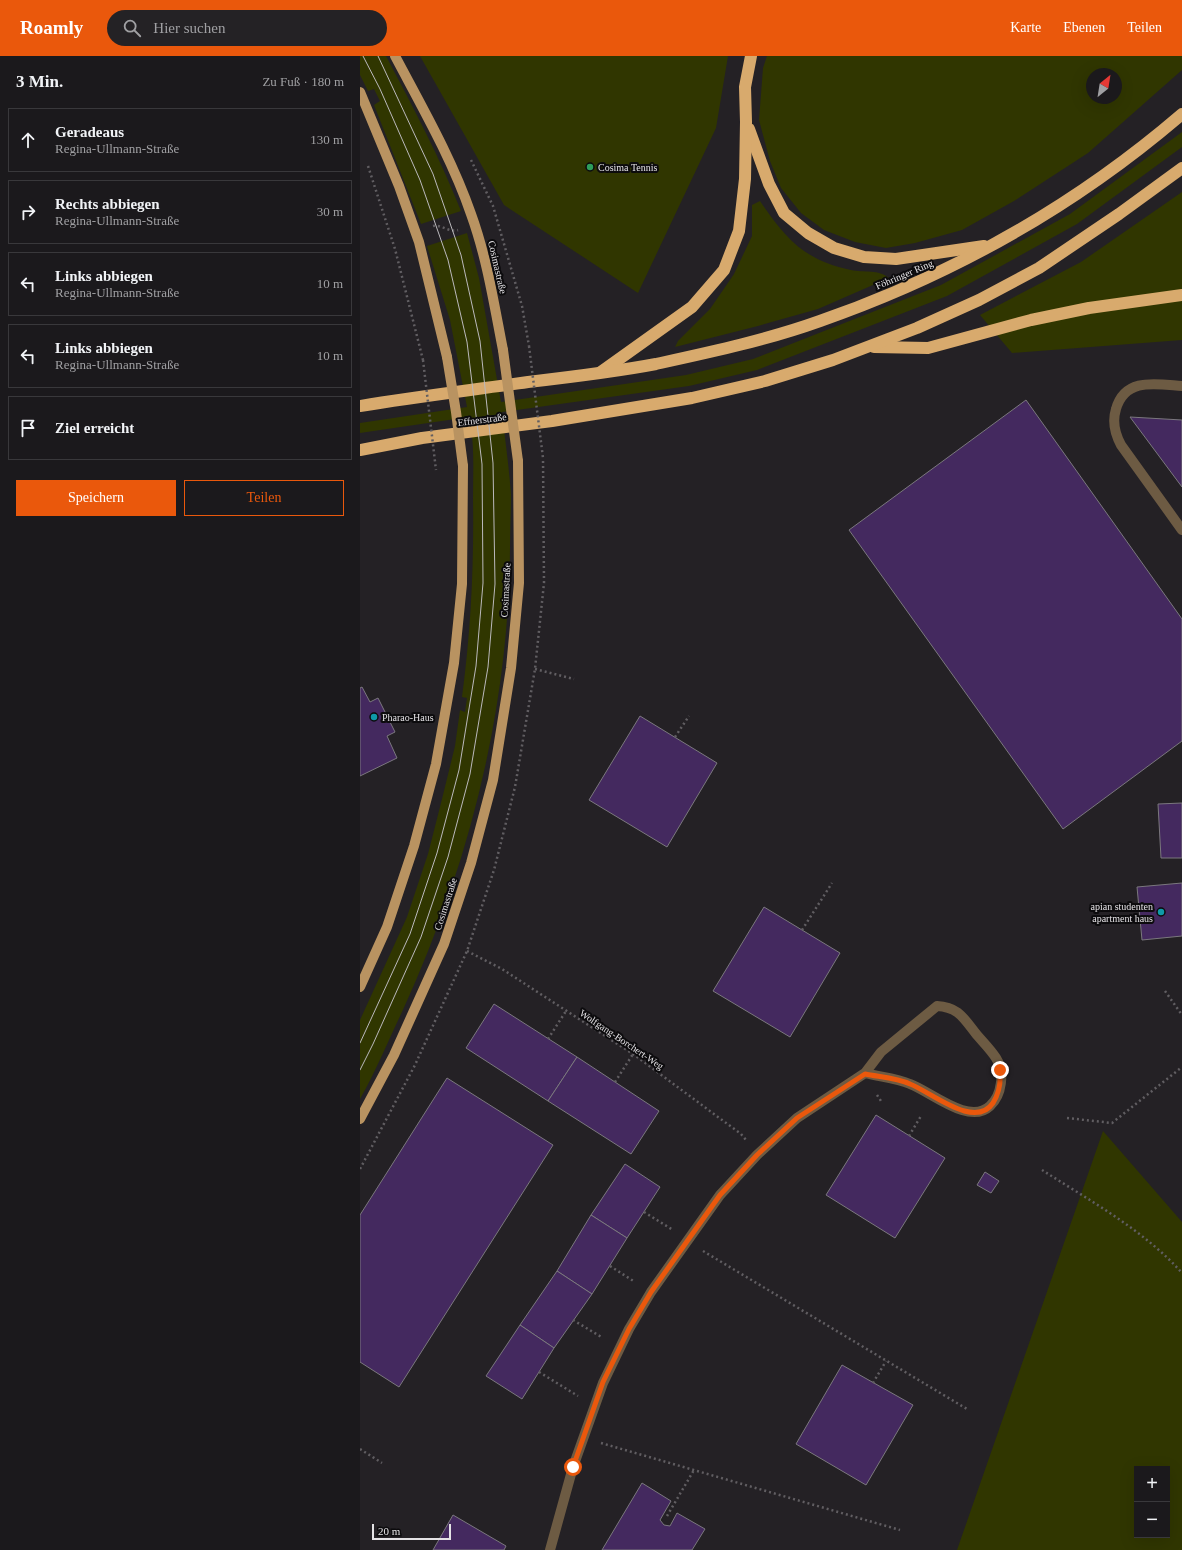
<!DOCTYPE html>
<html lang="de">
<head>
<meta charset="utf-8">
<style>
  body { margin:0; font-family:"Times New Roman",serif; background:#242225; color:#f1f3f6 }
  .controls { position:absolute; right:12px; bottom:12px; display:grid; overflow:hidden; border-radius:0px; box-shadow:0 4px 16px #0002 }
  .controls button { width:36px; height:36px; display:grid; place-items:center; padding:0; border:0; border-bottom:1px solid #39383b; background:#1b191c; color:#f1f3f6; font:20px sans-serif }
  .compass { position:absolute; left:726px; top:12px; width:36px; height:36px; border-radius:50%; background:#1b191c; box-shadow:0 4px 16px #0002; rotate:30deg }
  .scale { position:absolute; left:12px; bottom:10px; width:79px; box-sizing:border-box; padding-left:4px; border:2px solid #e4e2e5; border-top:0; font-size:11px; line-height:14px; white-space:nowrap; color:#e4e2e5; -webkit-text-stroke:3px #0c0b0d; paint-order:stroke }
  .stop { position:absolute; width:12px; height:12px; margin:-9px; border:3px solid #ea580c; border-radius:50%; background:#fff }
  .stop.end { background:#ea580c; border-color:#fff; box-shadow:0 1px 4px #0008 }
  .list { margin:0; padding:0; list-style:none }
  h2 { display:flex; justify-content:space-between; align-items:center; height:52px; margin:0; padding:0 16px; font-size:17px }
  h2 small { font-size:13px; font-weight:400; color:#a0a0a3 }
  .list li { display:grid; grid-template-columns:26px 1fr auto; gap:12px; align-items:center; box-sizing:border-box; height:64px; margin:0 8px 8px; padding:0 8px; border:1px solid #39383b; border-radius:0px }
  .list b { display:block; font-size:15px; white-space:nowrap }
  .list p { margin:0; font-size:13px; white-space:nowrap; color:#a0a0a3 }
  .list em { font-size:13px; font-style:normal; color:#a0a0a3 }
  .actions { display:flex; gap:8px; padding:12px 16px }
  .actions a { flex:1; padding:9px 0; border:1px solid #ea580c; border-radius:0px; text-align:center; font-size:14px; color:#ea580c }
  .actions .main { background:#ea580c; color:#fff }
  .icon { flex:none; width:22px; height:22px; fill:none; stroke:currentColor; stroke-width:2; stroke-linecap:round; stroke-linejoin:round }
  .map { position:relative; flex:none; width:822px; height:1494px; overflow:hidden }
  header { display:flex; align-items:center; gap:24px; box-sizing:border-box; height:56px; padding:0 20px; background:#ea580c; color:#fff }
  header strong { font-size:19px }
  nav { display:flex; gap:22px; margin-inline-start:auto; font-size:14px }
  .search { width:280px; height:36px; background:#242225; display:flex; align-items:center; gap:10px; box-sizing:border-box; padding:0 14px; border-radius:22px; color:#a0a0a3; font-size:15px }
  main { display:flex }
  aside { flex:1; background:#1b191c }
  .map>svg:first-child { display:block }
</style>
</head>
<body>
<header>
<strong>Roamly</strong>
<div class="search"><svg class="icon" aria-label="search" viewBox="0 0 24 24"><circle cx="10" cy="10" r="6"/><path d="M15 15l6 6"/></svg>Hier suchen</div>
<nav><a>Karte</a><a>Ebenen</a><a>Teilen</a></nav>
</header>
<main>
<aside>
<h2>3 Min.<small>Zu Fuß · 180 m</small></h2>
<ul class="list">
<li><svg class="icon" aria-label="ahead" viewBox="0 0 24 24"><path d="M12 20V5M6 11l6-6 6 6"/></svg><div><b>Geradeaus</b><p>Regina-Ullmann-Straße</p></div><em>130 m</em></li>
<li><svg class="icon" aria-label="right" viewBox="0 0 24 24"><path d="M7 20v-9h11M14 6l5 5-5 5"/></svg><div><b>Rechts abbiegen</b><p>Regina-Ullmann-Straße</p></div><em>30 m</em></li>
<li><svg class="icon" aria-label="left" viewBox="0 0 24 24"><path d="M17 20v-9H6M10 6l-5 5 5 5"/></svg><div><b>Links abbiegen</b><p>Regina-Ullmann-Straße</p></div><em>10 m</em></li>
<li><svg class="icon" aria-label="left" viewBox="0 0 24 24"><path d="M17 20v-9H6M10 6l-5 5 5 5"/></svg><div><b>Links abbiegen</b><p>Regina-Ullmann-Straße</p></div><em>10 m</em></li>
<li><svg class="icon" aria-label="arrive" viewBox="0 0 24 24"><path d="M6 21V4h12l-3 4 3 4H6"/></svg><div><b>Ziel erreicht</b></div></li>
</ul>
<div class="actions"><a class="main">Speichern</a><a>Teilen</a></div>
</aside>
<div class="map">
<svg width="822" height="1494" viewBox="0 0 822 1494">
  <rect width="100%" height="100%" fill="#242125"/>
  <g fill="#303600" fill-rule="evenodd">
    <path d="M0 0H26C53 51 80 102 101 155L61 168 14 49 20 45 14 33 8 35 0 19Z"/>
    <polygon points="60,0 368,0 356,72 278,237 144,149"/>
    <path d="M407 0H822V14L728 97 654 145 602 174 555 187 526 192 495 186 464 174 441 157 421 132 410 105 399 64 403 12ZM732 18H756V42H732Z"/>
    <path d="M822 76V91L717 168 587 240 397 314 329 330 142 356C145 383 149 411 151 438 151 456 150 474 150 492 149 653 109 810 42 956 28 985 16 1015 0 1043V964L47 861 68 798 82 743 95 690 100 654 105 656 107 642 102 641C111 574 114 510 113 443 113 416 115 387 109 361L0 377V367L107 351 90 264 67 190 107 177 119 222 141 346 326 319 393 303 459 277 581 229 710 158Z"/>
    <polygon points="822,136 822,284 652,297 620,259 721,206"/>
    <path d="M400 145C426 183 444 204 491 214 504 217 519 213 529 222L458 253 398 270 315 291 318 285 350 253 374 218 392 180V149Z"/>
    <path d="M743 1075 822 1166V1494H597ZM777 1413H807V1479H777Z"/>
  </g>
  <g fill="#44295f" stroke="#7b787e">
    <polygon points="666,344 822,563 822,685 703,773 489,474"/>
    <polygon points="770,361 822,364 822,431"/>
    <polygon points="2,631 10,646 18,642 35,676 27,680 37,702 0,720 0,632"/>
    <polygon points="280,660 357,707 307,791 229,744"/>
    <polygon points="822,747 822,802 801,802 798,748"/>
    <polygon points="822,827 822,880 782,884 777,831"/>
    <polygon points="404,851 480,897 430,981 353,935"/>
    <polygon points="134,948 217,1001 188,1045 106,992"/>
    <polygon points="217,1001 299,1055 271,1098 188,1045"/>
    <polygon points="87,1022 193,1089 39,1331 0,1306 0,1159"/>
    <polygon points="516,1059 585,1102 535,1182 466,1139"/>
    <polygon points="265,1108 300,1131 267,1182 231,1159"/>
    <polygon points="625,1116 639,1125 631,1137 617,1129"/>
    <polygon points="231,1159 267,1182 232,1238 197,1215"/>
    <polygon points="197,1215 232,1238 194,1292 160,1269"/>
    <polygon points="160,1269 194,1292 162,1343 126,1320"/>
    <polygon points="482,1309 553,1349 506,1429 436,1388"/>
    <polygon points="282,1427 311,1445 300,1464 304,1469 310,1470 317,1457 345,1473 332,1494 242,1494"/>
    <polygon points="93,1459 146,1490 144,1494 73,1494"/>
  </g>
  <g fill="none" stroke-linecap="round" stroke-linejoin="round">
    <g stroke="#615e62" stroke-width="2.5" stroke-dasharray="2 3" stroke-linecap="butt">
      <polyline points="111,104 133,150 162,250 169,290"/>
      <polyline points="8,110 35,193 63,304"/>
      <path d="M73 170C81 168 89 177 98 174"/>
      <polyline points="175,613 214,623"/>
      <polyline points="315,681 329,660"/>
      <polyline points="442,874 472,827"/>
      <polyline points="107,895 142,913 273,998 381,1078 386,1084"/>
      <polyline points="805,935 822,959"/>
      <polyline points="188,983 206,955"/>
      <polyline points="255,1026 273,998"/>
      <polyline points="517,1039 521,1045"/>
      <polyline points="707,1062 752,1067 822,1011"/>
      <polyline points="549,1080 561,1060"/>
      <polyline points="0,1113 55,1009 107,895 134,814 155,731 175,613 184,527 183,402"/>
      <path d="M682 1114C729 1144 785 1175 822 1217"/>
      <polyline points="284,1156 313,1174"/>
      <polyline points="343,1195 607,1353"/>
      <polyline points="250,1210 275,1226"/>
      <polyline points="213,1264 243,1282"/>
      <polyline points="179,1316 218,1340"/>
      <polyline points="513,1327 526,1305"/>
      <polyline points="241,1387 540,1474"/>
      <polyline points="0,1393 22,1407"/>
      <polyline points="307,1460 334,1414"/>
    </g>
    <g stroke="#6d5b43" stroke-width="10">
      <path d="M822 330C796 328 765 321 756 353 752 366 755 378 761 389L822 474"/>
      <path d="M190 1494 213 1411 243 1327 269 1273 291 1236 360 1139 397 1099 437 1062 505 1017 521 996 577 950C599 951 604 963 617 979 623 986 631 994 636 1002 645 1016 642 1039 630 1050 609 1070 570 1035 550 1028 536 1022 520 1021 505 1017"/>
    </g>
    <g stroke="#b99361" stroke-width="10">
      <path d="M35 0C62 51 92 103 111 158 127 202 134 248 143 294"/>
      <polyline points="0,36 39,130 59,186 87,301"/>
      <polyline points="0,931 27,871 54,790 76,708 94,607 102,528 103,410"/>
      <polyline points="0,1063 34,999 84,888 111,807 133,724 151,612 159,527 158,405"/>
    </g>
    <g stroke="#d8aa6d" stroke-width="12">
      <polyline points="389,73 409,128 424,157 448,177 474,192 504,201 536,203 624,190"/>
      <polyline points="514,291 568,292 671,264 729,252 822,239"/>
      <polyline points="241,316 332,251 364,214 379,175 385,123 386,66 385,31 391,0"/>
      <path d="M0 350C56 341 112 334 168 326 211 321 254 316 296 308 351 296 407 284 460 265 592 219 716 149 822 58"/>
      <polyline points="0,394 62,382 192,365 332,342 405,325 473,304 557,272 619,244 679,212 759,158 822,112"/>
    </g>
    <g stroke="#bbb9bc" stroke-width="1">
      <polyline points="0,987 50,878 77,797 99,714 116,610 123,527 122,408 107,286 88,204 60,124 20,33 3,0"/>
      <polyline points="0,1014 13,988 61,881 88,801 110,718 128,611 135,528 133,407 120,285 101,199 73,118 18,0"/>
    </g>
    <g stroke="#615e62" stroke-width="2.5" stroke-dasharray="2 3" stroke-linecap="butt">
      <polyline points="169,290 183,402"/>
      <polyline points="63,304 76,414"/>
    </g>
    <g stroke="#b99361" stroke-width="10">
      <polyline points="143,294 158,405"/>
      <polyline points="87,301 96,356 103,410"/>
    </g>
  </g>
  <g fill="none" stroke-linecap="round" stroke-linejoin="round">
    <path stroke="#ea580c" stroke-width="5" d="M213 1411 243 1326 269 1273 291 1236 360 1139 397 1099 437 1062 505 1018C520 1021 537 1022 550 1028 571 1036 615 1074 633 1047 640 1036 641 1026 640 1014"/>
  </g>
  <circle fill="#2e9e5b" stroke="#0c0b0d" stroke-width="1.5" cx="230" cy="111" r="4"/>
  <g fill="#0f9aa8" stroke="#0c0b0d" stroke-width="1.5">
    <circle cx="14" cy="661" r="4"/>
    <circle cx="801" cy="856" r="4"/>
  </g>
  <g text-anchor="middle" stroke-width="4" stroke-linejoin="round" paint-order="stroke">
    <g font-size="10" fill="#e4e2e5" stroke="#0c0b0d" text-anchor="start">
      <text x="238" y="115">Cosima Tennis</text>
      <text x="22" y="665">Pharao-Haus</text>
      <text x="793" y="854" text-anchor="end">apian studenten<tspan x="793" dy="12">apartment haus</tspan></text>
    </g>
    <g font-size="10" fill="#e4e2e5" stroke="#0c0b0d">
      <text transform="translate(138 211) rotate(77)" y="4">Cosimastraße</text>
      <text transform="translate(544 218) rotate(-23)" y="4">Föhringer Ring</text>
      <text transform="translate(122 363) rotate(-7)" y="4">Effnerstraße</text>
      <text transform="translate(145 534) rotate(-87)" y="4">Cosimastraße</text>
      <text transform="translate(85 848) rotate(-72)" y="4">Cosimastraße</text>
      <text transform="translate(262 983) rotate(34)" y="4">Wolfgang-Borchert-Weg</text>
    </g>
  </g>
</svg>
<div class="controls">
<button>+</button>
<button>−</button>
</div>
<svg class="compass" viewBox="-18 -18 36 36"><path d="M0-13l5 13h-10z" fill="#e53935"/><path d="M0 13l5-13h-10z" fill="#a0a0a3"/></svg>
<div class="scale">20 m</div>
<div class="stop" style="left:213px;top:1411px"></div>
<div class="stop end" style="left:640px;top:1014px"></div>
</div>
</main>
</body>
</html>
